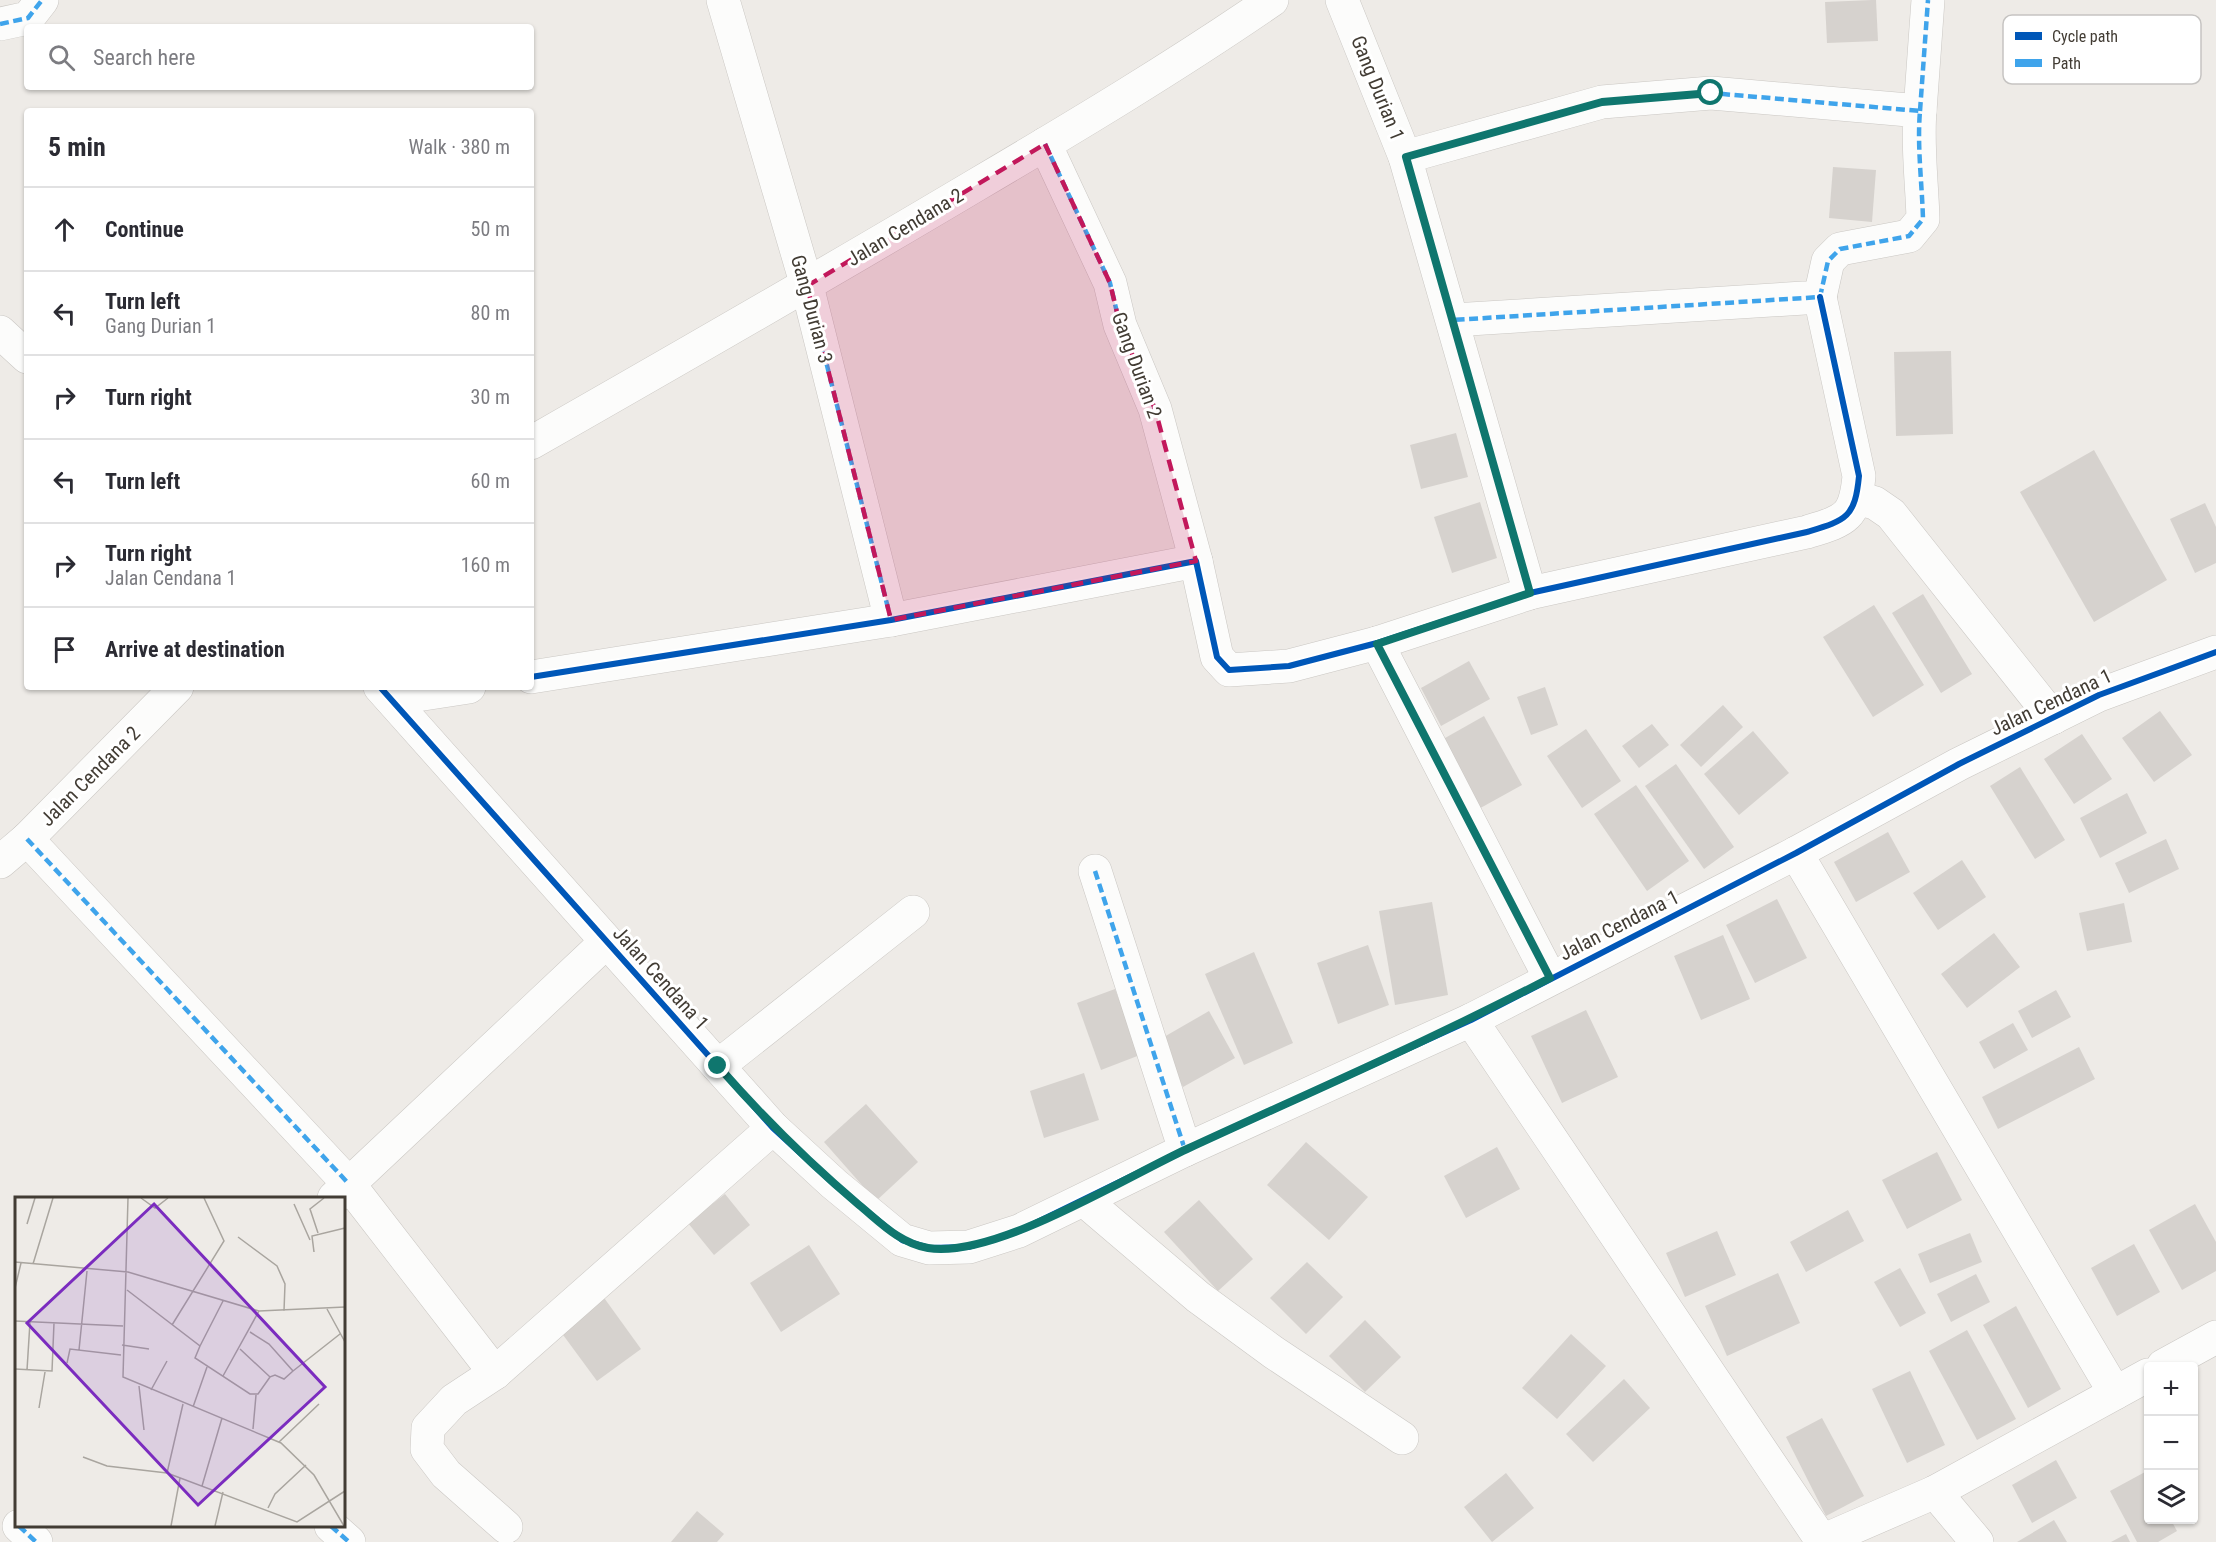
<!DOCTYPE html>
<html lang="en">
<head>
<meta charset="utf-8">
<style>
  body { margin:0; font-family:"Roboto Condensed",sans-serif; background:#f2f2f3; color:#2b2b33 }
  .controls { position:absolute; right:18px; bottom:18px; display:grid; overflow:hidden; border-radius:6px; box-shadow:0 2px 4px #0004 }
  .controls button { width:54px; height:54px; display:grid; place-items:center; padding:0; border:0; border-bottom:2px solid #e1e1e2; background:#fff; color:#2b2b33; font:30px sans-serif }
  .stop { position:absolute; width:18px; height:18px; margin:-14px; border:4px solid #0f766e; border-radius:50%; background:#fff }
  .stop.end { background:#0f766e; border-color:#fff; box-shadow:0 2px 6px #0008 }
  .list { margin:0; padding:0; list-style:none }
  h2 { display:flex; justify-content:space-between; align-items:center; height:78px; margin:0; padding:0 24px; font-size:26px }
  h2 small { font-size:20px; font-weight:400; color:#7c7c81 }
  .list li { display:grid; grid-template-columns:39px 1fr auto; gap:18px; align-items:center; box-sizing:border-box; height:84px; padding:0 24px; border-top:2px solid #e1e1e2 }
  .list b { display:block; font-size:22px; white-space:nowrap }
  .list p { margin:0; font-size:20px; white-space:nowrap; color:#7c7c81 }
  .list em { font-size:20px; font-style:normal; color:#7c7c81 }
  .icon { flex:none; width:33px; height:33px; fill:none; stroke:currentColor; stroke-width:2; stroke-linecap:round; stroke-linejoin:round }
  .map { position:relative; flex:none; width:2216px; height:1542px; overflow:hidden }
  .search { position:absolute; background:#fff; box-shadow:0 2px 4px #0004; left:24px; top:24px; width:510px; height:66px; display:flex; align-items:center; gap:15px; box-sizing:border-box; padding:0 21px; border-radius:6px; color:#7c7c81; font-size:22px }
  .panel { position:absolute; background:#fff; box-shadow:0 2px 4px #0004; left:24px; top:108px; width:510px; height:582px; border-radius:6px }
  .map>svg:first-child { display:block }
</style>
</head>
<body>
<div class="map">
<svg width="2216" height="1542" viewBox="0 0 2216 1542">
  <rect width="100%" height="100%" fill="#eeebe7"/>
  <g fill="#d6d2ce">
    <polygon points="1872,0 1876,0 1878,41 1827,43 1825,2"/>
    <polygon points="1833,167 1876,170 1872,222 1829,218"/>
    <polygon points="1951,351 1953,434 1896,436 1894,352"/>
    <polygon points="1456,433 1468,477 1421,489 1410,445"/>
    <polygon points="2094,450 2167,580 2094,622 2020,492"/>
    <polygon points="1480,502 1497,558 1452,573 1434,517"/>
    <polygon points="2205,503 2216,527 2216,563 2195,573 2170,519"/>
    <polygon points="1923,594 1972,674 1941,693 1892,613"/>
    <polygon points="1874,605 1924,685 1873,717 1823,637"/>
    <polygon points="1469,661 1490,699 1441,726 1421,688"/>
    <polygon points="1545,687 1558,725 1531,735 1517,697"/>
    <polygon points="1723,705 1743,727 1701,767 1680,745"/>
    <polygon points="2160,711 2192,755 2154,782 2122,738"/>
    <polygon points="1484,716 1522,785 1475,811 1438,742"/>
    <polygon points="1652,724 1669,745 1639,768 1622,746"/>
    <polygon points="1586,729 1621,781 1582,808 1547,756"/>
    <polygon points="1753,731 1789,773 1739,815 1704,774"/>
    <polygon points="2082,734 2112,779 2074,804 2044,759"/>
    <polygon points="1676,764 1734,847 1704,869 1645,786"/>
    <polygon points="2020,767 2065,840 2035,859 1990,786"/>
    <polygon points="1636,785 1689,861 1647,891 1594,814"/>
    <polygon points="2127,793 2147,833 2100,858 2080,818"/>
    <polygon points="1888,832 1910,872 1856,902 1834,862"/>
    <polygon points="2166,839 2179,869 2129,893 2115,863"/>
    <polygon points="1962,860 1986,897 1938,930 1913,893"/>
    <polygon points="1777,899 1807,958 1755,983 1726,925"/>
    <polygon points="1432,902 1448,995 1395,1005 1379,911"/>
    <polygon points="2124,903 2132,942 2087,951 2079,913"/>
    <polygon points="1994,933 2020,967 1967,1008 1941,974"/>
    <polygon points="1723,935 1750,999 1701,1020 1674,956"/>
    <polygon points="1368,945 1389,1005 1338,1024 1317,963"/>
    <polygon points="1254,952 1293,1043 1244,1065 1205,974"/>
    <polygon points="1115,989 1140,1055 1101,1070 1077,1003"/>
    <polygon points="2056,990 2071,1017 2032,1038 2018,1011"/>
    <polygon points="1586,1010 1618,1077 1562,1103 1531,1036"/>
    <polygon points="1209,1011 1235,1058 1183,1087 1157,1041"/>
    <polygon points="2013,1023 2028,1050 1994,1069 1979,1042"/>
    <polygon points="2079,1047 2095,1079 1998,1129 1982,1097"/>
    <polygon points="1084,1073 1099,1120 1044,1138 1030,1091"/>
    <polygon points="866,1104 918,1162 876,1201 824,1142"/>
    <polygon points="1306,1142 1368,1197 1329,1240 1267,1185"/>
    <polygon points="1497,1147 1520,1189 1466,1218 1444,1176"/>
    <polygon points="1937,1152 1962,1200 1907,1229 1882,1180"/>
    <polygon points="725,1194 750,1225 714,1255 688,1223"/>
    <polygon points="1199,1200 1253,1259 1218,1291 1164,1232"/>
    <polygon points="2195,1204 2216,1242 2216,1271 2182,1290 2149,1230"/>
    <polygon points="1848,1210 1864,1241 1806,1272 1790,1242"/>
    <polygon points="1717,1231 1736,1275 1685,1297 1666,1253"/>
    <polygon points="1970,1233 1982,1262 1930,1283 1918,1254"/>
    <polygon points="2134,1244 2160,1292 2117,1316 2091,1268"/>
    <polygon points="809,1245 840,1294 781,1332 750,1283"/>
    <polygon points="1307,1262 1343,1297 1306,1334 1270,1298"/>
    <polygon points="1900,1268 1926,1313 1900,1327 1874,1282"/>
    <polygon points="1778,1273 1800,1323 1727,1356 1705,1306"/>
    <polygon points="1976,1274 1990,1302 1951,1322 1937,1294"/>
    <polygon points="602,1295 641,1349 597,1381 558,1328"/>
    <polygon points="2016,1306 2061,1389 2028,1408 1983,1325"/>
    <polygon points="1365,1320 1401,1357 1365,1392 1329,1356"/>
    <polygon points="1967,1330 2016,1419 1977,1440 1929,1351"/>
    <polygon points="1571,1334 1606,1366 1557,1419 1522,1388"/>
    <polygon points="1910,1371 1945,1445 1907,1463 1872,1389"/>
    <polygon points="1624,1379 1650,1408 1593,1462 1566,1434"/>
    <polygon points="1822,1418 1864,1496 1826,1516 1786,1437"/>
    <polygon points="2056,1460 2077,1498 2032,1523 2012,1485"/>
    <polygon points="2145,1472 2148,1478 2148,1520 2171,1520 2177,1531 2158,1542 2137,1542 2110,1491"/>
    <polygon points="1506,1473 1534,1508 1492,1542 1464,1507"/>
    <polygon points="697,1511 724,1534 717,1542 671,1542"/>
    <polygon points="2054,1520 2067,1542 2017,1542"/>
    <polygon points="2126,1534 2130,1542 2111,1542"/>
  </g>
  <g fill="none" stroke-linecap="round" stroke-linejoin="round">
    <defs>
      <g id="minor">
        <polyline points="723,0 807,286 891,620"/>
        <polyline points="1342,0 1405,157 1530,593"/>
        <polyline points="0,24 28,18 42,0"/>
        <polyline points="1920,111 1928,0"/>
        <polyline points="1045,144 1110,283 1120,325 1155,409 1196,561"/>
        <path d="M1405 157 1602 102 1711 93 1920 111C1917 146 1922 183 1923 219L1909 236 1840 249 1828 261 1820 297 1453 320"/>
        <polyline points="0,332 27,357"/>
        <path d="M531 443C680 358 828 273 976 185 1076 126 1176 66 1272 0"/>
        <polyline points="1857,498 1875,503 1891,514 2053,718"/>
        <polyline points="1377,643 1550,978"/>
        <path d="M531 677 891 620 1196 561 1217 657 1229 670 1289 666 1377 643 1530 593 1807 532C1846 520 1855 518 1859 476L1820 297"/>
        <polyline points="380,687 773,1128 834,1184 902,1240 929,1248 969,1247 1019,1231 1185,1150 1471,1020 1796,853 1959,764 2099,695 2216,652"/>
        <polyline points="391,699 469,687"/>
        <polyline points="27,839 348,1183 495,1373"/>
        <polyline points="1796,853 2115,1393"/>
        <polyline points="0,862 27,839 177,687"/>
        <polyline points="1095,871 1185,1150"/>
        <polyline points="1471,1020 1822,1541 1935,1492 2148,1375"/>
        <polyline points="718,1066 913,912"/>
        <polyline points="334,1198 606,942"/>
        <polyline points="1084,1200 1198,1297 1273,1352 1402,1438"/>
        <polyline points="2163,1366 2216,1337"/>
        <polyline points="1935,1492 1977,1542"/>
        <polyline points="19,1526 36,1542"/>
        <polyline points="331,1526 349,1542"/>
        <polyline points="506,1527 446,1474 427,1449 428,1428 454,1400 495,1373 773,1128"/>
      </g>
    </defs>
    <use href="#minor" stroke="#cac7c3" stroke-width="34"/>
    <use href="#minor" stroke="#fcfcfb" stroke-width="33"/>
    <g stroke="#3fa4eb" stroke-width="4.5" stroke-dasharray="9 4.5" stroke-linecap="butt">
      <polyline points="0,24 28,18 42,0"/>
      <polyline points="1920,111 1928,0"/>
      <polyline points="1045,144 1110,283 1120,325 1155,409"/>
      <path d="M1405 157 1602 102 1711 93 1920 111C1917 146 1922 183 1923 219L1909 236 1840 249 1828 261 1820 297 1453 320"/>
      <polyline points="807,286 891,620"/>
      <polyline points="1377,643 1550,978"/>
      <polyline points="27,839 348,1183"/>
      <polyline points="1095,871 1185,1150"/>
      <polyline points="19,1526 36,1542"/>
      <polyline points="331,1526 349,1542"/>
    </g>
    <defs>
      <g id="cycleway">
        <path d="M531 677 891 620 1196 561 1217 657 1229 670 1289 666 1377 643 1530 593 1807 532C1846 520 1855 518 1859 476L1820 297"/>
        <polyline points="380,687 773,1128 834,1184 902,1240 929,1248 969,1247 1019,1231 1185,1150 1471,1020 1796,853 1959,764 2099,695 2216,652"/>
      </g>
    </defs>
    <use href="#cycleway" stroke="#fff" stroke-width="10"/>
    <use href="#cycleway" stroke="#0057b8" stroke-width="6"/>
  </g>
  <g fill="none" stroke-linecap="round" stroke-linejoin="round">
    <path stroke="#0f766e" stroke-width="8" d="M718 1066C762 1116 808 1162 859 1205 880 1222 899 1243 928 1248 994 1259 1124 1178 1187 1149 1308 1093 1431 1040 1550 978L1377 644 1530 593 1406 157 1602 102 1711 93"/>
  </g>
  <path fill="#c2185b" fill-opacity="0.2" stroke="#c2185b" stroke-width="4.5" stroke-dasharray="12 8" stroke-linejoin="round" d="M1045 144 1110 283 1120 325 1155 409 1196 561 891 620 807 286Z"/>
  <g text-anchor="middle" stroke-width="6" stroke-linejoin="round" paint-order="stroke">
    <g font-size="20" fill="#423c34" stroke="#fff">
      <text transform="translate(1378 88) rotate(68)" y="7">Gang Durian 1</text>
      <text transform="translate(905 227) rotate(-31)" y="7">Jalan Cendana 2</text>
      <text transform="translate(812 309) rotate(75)" y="7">Gang Durian 3</text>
      <text transform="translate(1137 365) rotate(70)" y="7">Gang Durian 2</text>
      <text transform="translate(2051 702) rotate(-25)" y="7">Jalan Cendana 1</text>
      <text transform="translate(90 776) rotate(-45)" y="7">Jalan Cendana 2</text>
      <text transform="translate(1619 925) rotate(-27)" y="7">Jalan Cendana 1</text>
      <text transform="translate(661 978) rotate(48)" y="7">Jalan Cendana 1</text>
    </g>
  </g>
  <g transform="translate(15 1197)">
    <rect width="330" height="330" fill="#eeebe7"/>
    <path fill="none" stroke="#a9a59f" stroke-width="1.5" d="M113 1 108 180 266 246 299 278 329 329M126 1 140 11 153 1M279 7 295 43M12 27 20 1M303 36 295 12 309 1M223 40 262 69 270 87 269 114M299 55 297 39 330 31M0 65 113 75 244 114 330 110M18 67 38 1M0 91 6 66M112 93 185 149 180 161 235 197H243L255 180M312 112 330 145M0 124 108 129M157 128 209 44 189 1M107 148 134 152M185 149 208 104M225 152 255 180 260 178 269 182 278 174 254 147 235 135M64 153 72 74M52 166 55 152 106 158M0 172 37 174 39 126M12 173 15 125M278 174 325 137M208 179 244 114M124 189 129 233M136 193 152 164M168 207 152 276 282 325 330 294M178 210 192 170M24 211 30 175M238 232 241 198M264 245 304 207M68 260 92 269 152 276M187 289 207 221M253 311 260 297 291 268M156 329 165 281M200 329 208 295"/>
    <path fill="#7b2cbf" fill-opacity="0.15" stroke="#7b2cbf" stroke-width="3" d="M139 7 310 190 183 308 12 126Z"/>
    <rect width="330" height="330" fill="none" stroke="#423c34" stroke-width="3"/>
  </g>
  <rect x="2003" y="15" width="198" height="69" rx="9" fill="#fff" stroke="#c6c4c2" stroke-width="1.5"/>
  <rect x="2015" y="32" width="27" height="8" fill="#0057b8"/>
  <rect x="2015" y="59" width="27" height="8" fill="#3fa4eb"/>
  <g font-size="16" fill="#423c34">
    <text x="2052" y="42">Cycle path</text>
    <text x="2052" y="69">Path</text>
  </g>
</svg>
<div class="controls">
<button>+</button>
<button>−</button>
<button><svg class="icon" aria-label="layers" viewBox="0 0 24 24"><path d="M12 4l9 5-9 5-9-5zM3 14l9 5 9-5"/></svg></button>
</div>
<div class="stop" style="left:1711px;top:93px"></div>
<div class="stop end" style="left:718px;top:1066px"></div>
<div class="search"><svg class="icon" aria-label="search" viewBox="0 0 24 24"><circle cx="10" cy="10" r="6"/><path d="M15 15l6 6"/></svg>Search here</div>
<section class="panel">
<h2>5 min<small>Walk · 380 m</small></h2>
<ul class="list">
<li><svg class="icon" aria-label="ahead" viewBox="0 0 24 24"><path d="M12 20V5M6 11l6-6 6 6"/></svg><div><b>Continue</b></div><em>50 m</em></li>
<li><svg class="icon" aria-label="left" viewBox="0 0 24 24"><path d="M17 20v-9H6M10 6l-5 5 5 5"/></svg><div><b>Turn left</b><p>Gang Durian 1</p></div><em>80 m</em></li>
<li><svg class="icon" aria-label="right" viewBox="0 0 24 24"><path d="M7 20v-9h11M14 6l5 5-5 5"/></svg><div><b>Turn right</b></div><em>30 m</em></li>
<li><svg class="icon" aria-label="left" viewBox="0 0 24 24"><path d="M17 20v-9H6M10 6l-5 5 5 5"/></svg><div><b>Turn left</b></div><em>60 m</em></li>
<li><svg class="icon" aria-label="right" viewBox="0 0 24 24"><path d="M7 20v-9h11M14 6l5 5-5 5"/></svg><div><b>Turn right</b><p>Jalan Cendana 1</p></div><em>160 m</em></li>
<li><svg class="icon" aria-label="arrive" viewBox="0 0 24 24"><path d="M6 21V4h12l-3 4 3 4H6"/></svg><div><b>Arrive at destination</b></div></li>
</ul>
</section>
</div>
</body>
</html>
